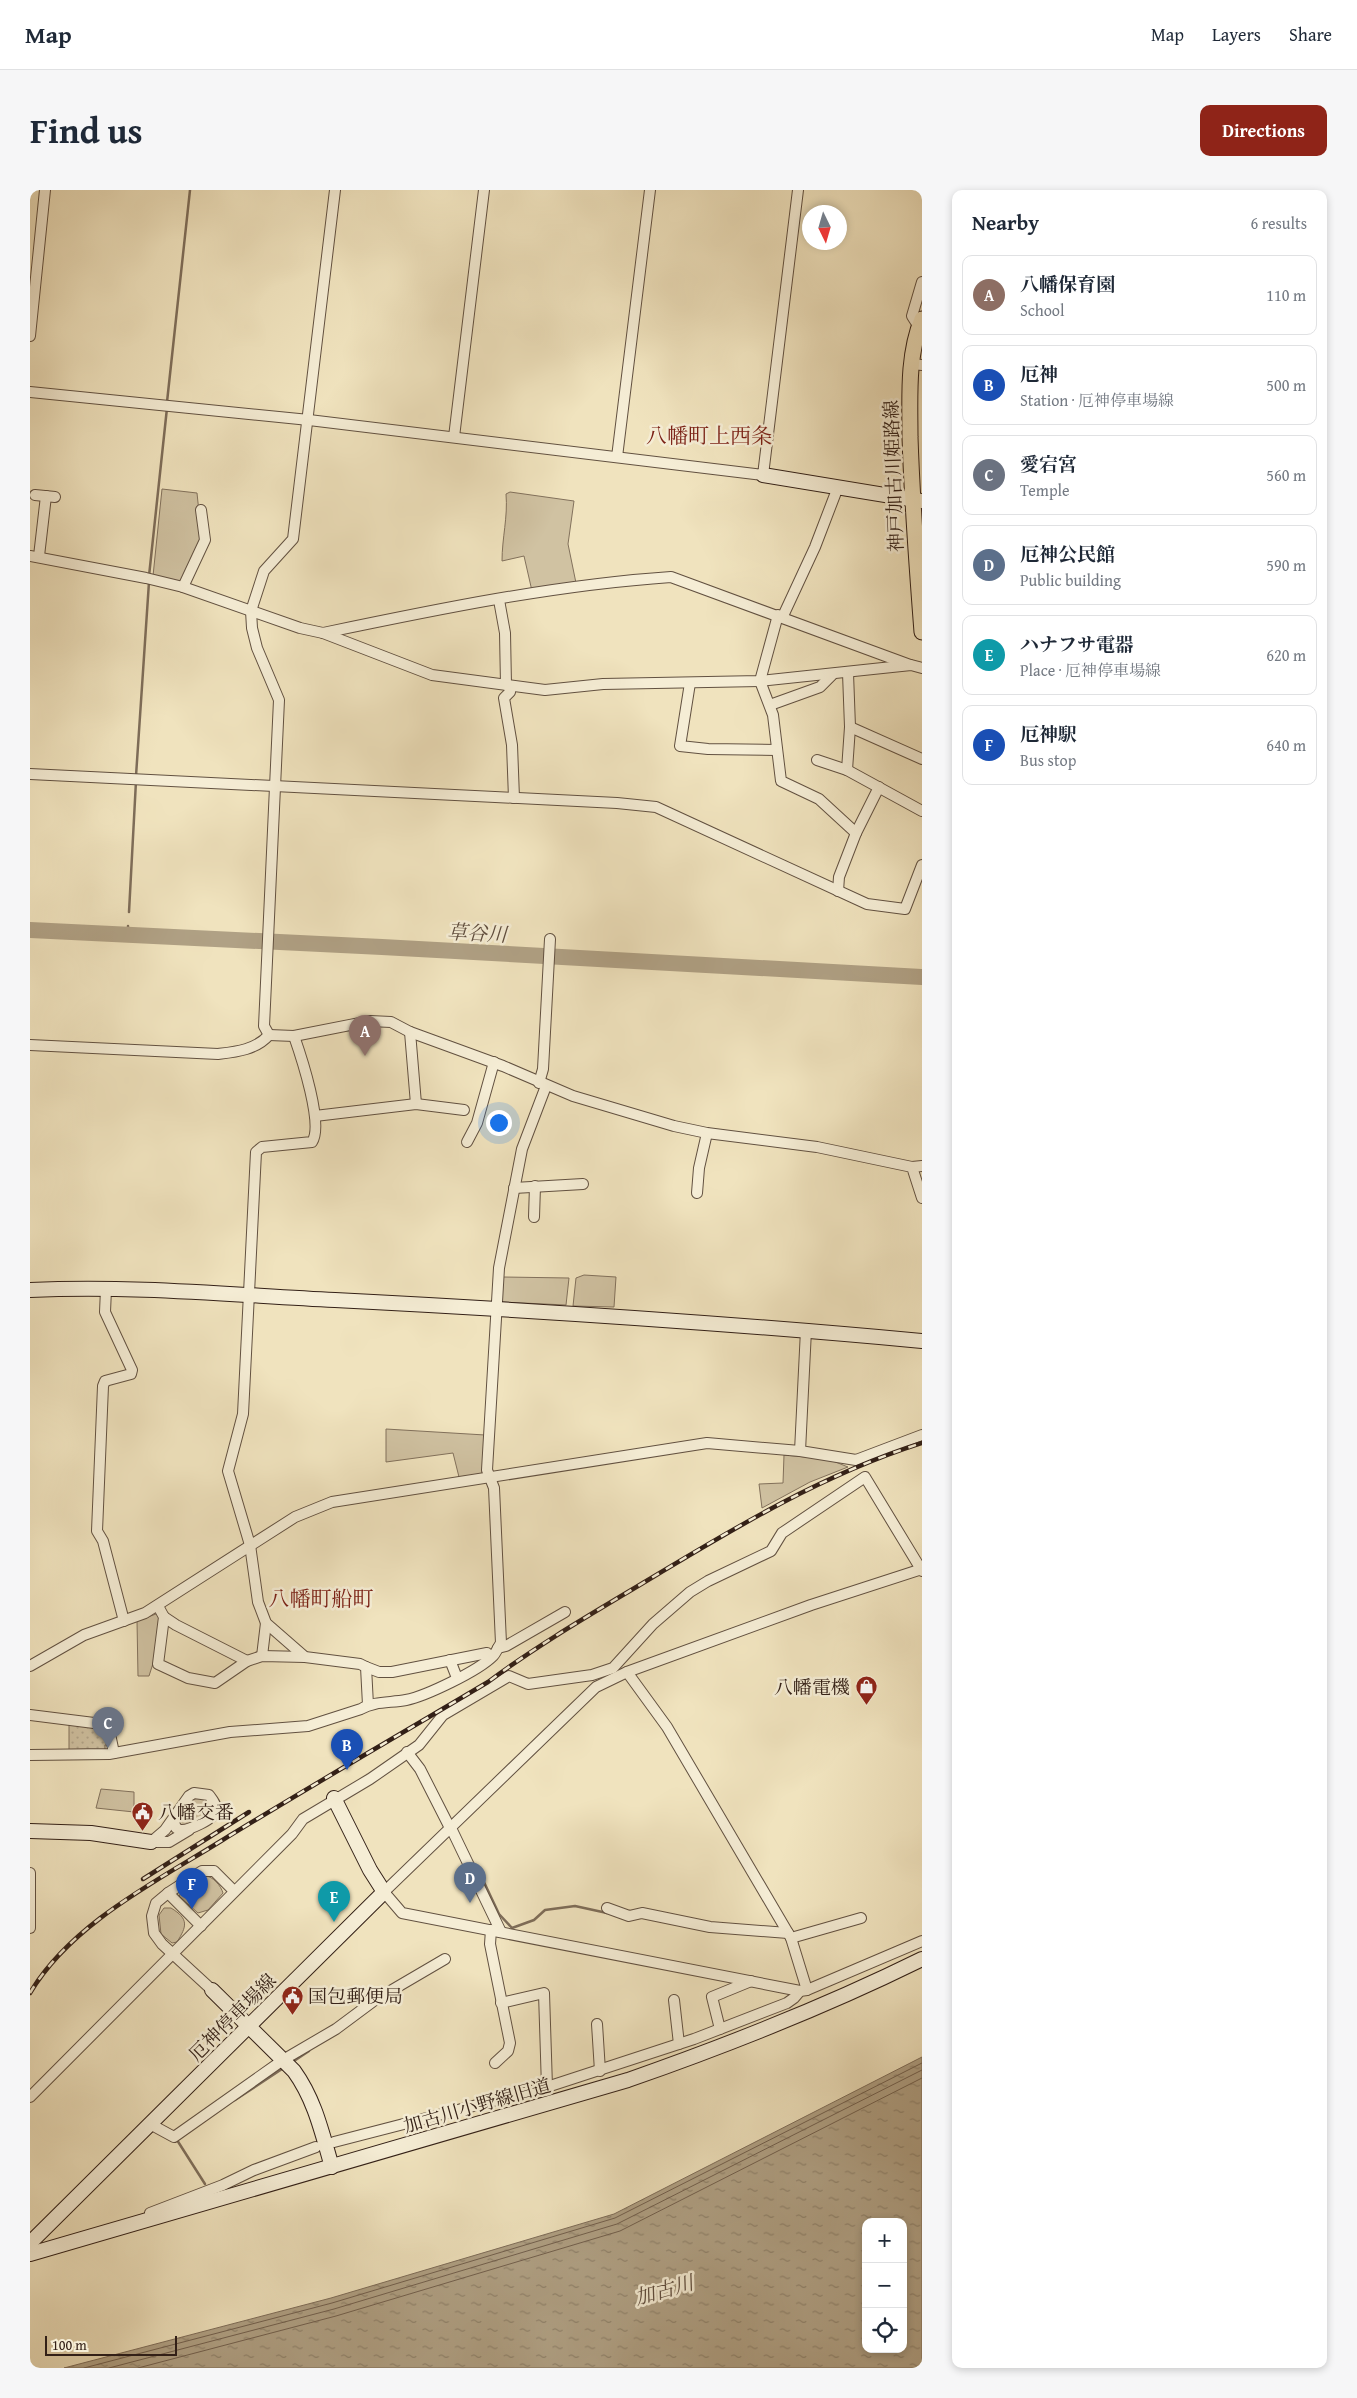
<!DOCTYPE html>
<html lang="en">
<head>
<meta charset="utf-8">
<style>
  body { margin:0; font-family:"Gentium Book Plus","Noto Serif JP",serif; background:#f6f6f7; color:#1f2937 }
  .controls { position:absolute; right:15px; bottom:15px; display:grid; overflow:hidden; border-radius:10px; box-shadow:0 2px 8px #0003 }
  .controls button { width:45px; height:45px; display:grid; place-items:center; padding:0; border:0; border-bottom:1px solid #e0e1e3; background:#fff; color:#1f2937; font:25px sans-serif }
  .compass { position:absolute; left:772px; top:15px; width:45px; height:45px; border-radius:50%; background:#fff; box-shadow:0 2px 8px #0003; rotate:175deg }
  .scale { position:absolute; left:15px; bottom:12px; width:132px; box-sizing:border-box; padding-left:5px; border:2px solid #332017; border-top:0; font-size:14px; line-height:18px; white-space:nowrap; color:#332017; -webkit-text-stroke:4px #f5edd5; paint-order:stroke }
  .you { position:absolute; left:468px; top:932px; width:18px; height:18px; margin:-12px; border:4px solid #fff; border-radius:50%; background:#1a73e8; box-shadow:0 0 0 8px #1a73e833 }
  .badge { display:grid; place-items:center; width:32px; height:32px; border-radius:50%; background:#8f2418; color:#fff; font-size:16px; font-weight:700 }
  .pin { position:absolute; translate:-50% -41px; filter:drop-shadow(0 1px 2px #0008) }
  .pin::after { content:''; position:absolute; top:26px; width:18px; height:15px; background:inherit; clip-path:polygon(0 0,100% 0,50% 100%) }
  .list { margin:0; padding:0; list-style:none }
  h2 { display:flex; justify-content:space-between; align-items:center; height:65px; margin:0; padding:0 20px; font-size:21px }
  h2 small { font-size:16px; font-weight:400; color:#747a83 }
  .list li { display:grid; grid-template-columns:32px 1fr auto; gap:15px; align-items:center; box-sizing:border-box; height:80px; margin:0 10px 10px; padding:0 10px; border:1px solid #e0e1e3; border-radius:10px }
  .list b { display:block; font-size:19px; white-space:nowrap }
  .list p { margin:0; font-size:16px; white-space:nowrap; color:#747a83 }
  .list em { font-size:16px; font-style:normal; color:#747a83 }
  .icon { flex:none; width:28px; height:28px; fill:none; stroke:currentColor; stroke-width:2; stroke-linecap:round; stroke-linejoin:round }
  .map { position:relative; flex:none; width:892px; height:2178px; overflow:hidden; border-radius:10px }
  header { display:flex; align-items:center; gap:30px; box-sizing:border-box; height:70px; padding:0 25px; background:#fff; border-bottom:1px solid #e0e1e3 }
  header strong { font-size:24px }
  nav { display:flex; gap:28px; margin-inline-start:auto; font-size:18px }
  .intro { display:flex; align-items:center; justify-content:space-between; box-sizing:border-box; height:120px; padding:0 30px }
  h1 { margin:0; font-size:35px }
  .button { padding:12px 22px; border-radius:10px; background:#8f2418; color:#fff; font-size:18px; font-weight:700 }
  main { display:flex; gap:30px; padding:0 30px }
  aside { flex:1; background:#fff; border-radius:10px; box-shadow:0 2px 8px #0003 }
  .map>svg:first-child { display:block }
</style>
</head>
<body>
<header>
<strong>Map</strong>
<nav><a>Map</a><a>Layers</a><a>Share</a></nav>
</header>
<div class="intro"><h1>Find us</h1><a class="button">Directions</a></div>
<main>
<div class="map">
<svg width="892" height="2178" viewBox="0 0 892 2178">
  <defs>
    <pattern id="park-dots" width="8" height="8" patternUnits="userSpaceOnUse" patternTransform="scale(1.25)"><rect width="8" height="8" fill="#d0c2a2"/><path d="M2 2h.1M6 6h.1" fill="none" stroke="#b3a68b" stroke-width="1.8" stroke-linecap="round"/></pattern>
    <pattern id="water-ripples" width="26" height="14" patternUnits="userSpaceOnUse" patternTransform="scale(1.25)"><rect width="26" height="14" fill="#b0a185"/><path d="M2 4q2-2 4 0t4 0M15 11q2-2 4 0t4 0" fill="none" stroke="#90836c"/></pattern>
  </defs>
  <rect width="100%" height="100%" fill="#f0e3be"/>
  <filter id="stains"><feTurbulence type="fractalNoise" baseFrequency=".004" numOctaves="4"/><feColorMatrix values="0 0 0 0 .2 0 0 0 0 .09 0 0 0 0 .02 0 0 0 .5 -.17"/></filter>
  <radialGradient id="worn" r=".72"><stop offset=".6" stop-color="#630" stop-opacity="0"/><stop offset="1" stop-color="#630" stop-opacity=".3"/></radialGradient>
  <g fill="#d0c2a2" stroke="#82715c">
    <polygon points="132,299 167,303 172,351 150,392 123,386"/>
    <path d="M480 302 544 311 538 354 546 393 502 401 494 366 472 371C472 348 478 327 476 304Z"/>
    <polygon points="554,1085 586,1087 584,1117 543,1116 546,1088"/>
    <polygon points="473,1087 539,1088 536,1115 471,1112"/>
    <polygon points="356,1239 455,1245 452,1284 429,1287 423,1263 356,1272"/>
    <polygon points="754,1265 798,1269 818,1277 780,1292 732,1318 729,1294 753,1293"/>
    <polygon points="126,1424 130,1426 126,1464 119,1486 108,1486 107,1431"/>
    <polygon points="71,1599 104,1602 104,1622 66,1618"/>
    <polygon points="167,1607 175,1609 179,1623 155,1638 149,1634 148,1628 163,1609"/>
    <path d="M175 1686C183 1686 191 1696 193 1703L178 1720 168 1723 149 1706 153 1700Z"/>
    <path d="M134 1718H141C159 1729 157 1736 147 1752L142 1753 131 1744 129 1725Z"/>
  </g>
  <polygon fill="url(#park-dots)" stroke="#82715c" points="39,1534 67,1535 82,1554 75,1555 75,1560 39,1561"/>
  <path fill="url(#water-ripples)" stroke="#7e6d59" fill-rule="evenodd" d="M892 1867V2178H34L301 2108 584 2024ZM836 2032H873V2159H836Z"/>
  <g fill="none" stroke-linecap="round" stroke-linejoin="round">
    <g stroke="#72604e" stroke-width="1">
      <polyline points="54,2178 302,2113 585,2028 892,1873"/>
      <polyline points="79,2178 304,2119 587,2034 892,1880"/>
      <polyline points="108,2178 306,2126 590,2041 892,1888"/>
    </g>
    <g stroke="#7e6d59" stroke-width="2.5">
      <polyline points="137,212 160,0"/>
      <polyline points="119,386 137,218"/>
      <polyline points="106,586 119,392"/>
      <polyline points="99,722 106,591"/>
      <polyline points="98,736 98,746"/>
      <polyline points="453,1690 469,1724 482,1738 504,1730 515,1720 545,1716 577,1723"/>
      <polyline points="261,1873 279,1861"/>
      <polyline points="205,1910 255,1877"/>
      <polyline points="147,1950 175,1994"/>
    </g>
    <polyline stroke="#b0a185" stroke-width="16" points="0,740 352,757 892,787"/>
    <defs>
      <g id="street">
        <polyline points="889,137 882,126 892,92"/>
        <polyline points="0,146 15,0"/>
        <polyline points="882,174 892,175"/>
        <polyline points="0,202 279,230 733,285 768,0"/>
        <polyline points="424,247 454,0"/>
        <polyline points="587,267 620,0"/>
        <polyline points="5,305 25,307"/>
        <polyline points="0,366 116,388 153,397 270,438 293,443 402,485 515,500 573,494 730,491 881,475 892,478"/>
        <polyline points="9,366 16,306"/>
        <polyline points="153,397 175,350 171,320"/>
        <polyline points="469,410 475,443 476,495"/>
        <polyline points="748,425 730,491 743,525 751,591 789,609 826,643 809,687 808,701"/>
        <polyline points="753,426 785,357 808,297"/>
        <path d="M293 443C408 419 524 395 641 387L880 475"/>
        <polyline points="660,493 650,556 678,559 747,560"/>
        <polyline points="481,496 480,502 474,508 482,555 484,608"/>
        <polyline points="740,515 790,497 802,485"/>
        <polyline points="820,537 892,569"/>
        <polyline points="787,570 817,580 892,621"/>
        <polyline points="817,580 820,537 818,483"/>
        <polyline points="0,584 587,613 626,617 837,714 875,719 892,675"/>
        <polyline points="826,643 849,597"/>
        <polyline points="380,842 386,914"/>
        <polyline points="239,845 234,836 249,510 227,458 222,438 221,421 234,381 263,349 305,0"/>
        <polyline points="239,845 264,846 340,831 361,832 380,842 473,876 543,906 644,936 677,943 787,957 882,977 892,1008"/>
        <path d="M264 846C271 866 294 935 282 952L232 957 226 962 213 1224 198 1281 220 1355 228 1412 236 1433 275 1467 330 1474 336 1477 338 1515"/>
        <path d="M0 855 188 864C205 862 226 860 239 845"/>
        <polyline points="509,893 513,879 520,749"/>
        <polyline points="285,926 386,914 434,920"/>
        <polyline points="437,952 447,933 464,872"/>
        <polyline points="882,977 892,976"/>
        <polyline points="484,998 553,994"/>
        <polyline points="667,1003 669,978 677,943"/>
        <polyline points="504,1027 505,996"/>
        <polyline points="76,1099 75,1122 102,1180 101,1184 75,1191 73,1196 67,1341 73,1351 94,1431"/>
        <polyline points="770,1261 776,1140"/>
        <polyline points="128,1416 134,1427 128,1474 158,1488 185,1493 217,1471 232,1466 275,1467"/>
        <polyline points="134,1427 146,1435 217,1471"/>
        <polyline points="468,1458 476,1456 535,1422"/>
        <polyline points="232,1466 236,1433"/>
        <polyline points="420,1470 427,1488"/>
        <polyline points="0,1476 54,1445 115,1423 265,1327 302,1312 677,1253 770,1261 826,1270 892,1245"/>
        <polyline points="336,1477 349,1482 362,1482 457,1463 461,1467"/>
        <polyline points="597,1482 637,1537 761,1748 777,1800"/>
        <polyline points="0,1525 72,1534 80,1544 84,1563"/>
        <polyline points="377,1562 390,1579 420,1638"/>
        <path d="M0 1565 79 1564 200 1542 278 1536 331 1519C344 1511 361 1513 376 1510 396 1506 448 1481 463 1466 466 1463 468 1457 471 1453L464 1298 457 1280 469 1078 492 959 516 896"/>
        <polyline points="421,1638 471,1742"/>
        <path d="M121 1652 135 1640 159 1606 164 1603 179 1605C182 1609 187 1615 186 1620 185 1629 158 1641 150 1640L146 1638 143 1629"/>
        <polyline points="121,1652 139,1652 159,1640"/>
        <polyline points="0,1683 0,1738"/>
        <polyline points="138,1703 171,1736"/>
        <polyline points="577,1718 599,1726 612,1723 680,1737 758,1743"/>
        <polyline points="461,1740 460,1754 480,1853 478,1861 465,1873"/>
        <polyline points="761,1748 831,1728"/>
        <polyline points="182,1800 132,1754 124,1743 122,1726 126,1713 138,1703 172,1681 184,1681 204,1701"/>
        <polyline points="770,1801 372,1723 354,1702 566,1497 597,1482 781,1415 892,1379"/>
        <polyline points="644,1810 649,1854"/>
        <polyline points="471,1813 514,1803 517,1897"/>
        <polyline points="567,1834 570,1881"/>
        <polyline points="690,1839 682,1807 721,1791"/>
        <polyline points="0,1907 262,1644 273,1629 340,1589 389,1555 413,1525 479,1486 498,1494 562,1485 583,1478 623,1434 660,1402 678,1391 741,1361 752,1343 835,1287 892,1381"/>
        <polyline points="120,1934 144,1947 253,1870 306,1839 345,1810 415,1769"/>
        <polyline points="304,1952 517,1897 664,1849 757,1813 764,1808 770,1801 777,1800 892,1751"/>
        <polyline points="120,2023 193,1995 224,1980 286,1957"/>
      </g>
      <g id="secondary">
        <polyline points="733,285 892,311"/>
        <path d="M0 1100C101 1095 204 1105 305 1110 501 1120 697 1133 892 1151"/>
        <polyline points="0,1641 61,1643 121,1652"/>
        <path d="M182 1800 264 1881C285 1910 292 1943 302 1977"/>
        <polyline points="0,2053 354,1702 340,1680 304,1608"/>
        <path d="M0 2064 598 1890C698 1855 797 1816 892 1769"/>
      </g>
      <path id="primary" d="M892 129C877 166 880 208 880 247 882 312 887 377 892 442"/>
    </defs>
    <use href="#street" stroke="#625141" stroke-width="12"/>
    <use href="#secondary" stroke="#332017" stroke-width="16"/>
    <use href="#primary" stroke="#332017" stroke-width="17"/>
    <use href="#street" stroke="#f5edd5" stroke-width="10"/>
    <use href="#secondary" stroke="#f5edd5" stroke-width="14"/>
    <use href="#primary" stroke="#f0e3be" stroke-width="15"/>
    <defs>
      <g id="rail">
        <polyline points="113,1689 219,1622"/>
        <path d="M0 1803C41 1734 125 1692 191 1651 279 1597 369 1545 458 1492 509 1454 563 1423 618 1390 706 1337 794 1284 892 1253"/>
      </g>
    </defs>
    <use href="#rail" stroke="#332017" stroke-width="4.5"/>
    <use href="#rail" stroke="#f5edd5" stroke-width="2.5" stroke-dasharray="8" stroke-linecap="butt"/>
  </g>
  <defs>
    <symbol id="shop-pin" viewBox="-11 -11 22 30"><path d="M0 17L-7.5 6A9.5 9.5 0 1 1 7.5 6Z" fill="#8f2418" stroke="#f5edd5"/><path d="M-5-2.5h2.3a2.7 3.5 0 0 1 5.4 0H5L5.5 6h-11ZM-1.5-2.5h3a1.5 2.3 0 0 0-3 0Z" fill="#fff"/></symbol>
    <symbol id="civic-pin" viewBox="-11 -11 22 30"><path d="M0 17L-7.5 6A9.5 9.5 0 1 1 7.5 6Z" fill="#8f2418" stroke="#f5edd5"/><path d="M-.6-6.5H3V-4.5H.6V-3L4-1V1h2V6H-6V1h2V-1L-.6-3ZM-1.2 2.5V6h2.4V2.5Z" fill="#fff"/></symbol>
  </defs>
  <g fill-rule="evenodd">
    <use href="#shop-pin" x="824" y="1484" width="25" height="34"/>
    <use href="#civic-pin" x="100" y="1610" width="25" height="34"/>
    <use href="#civic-pin" x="250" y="1794" width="25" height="34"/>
  </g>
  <g text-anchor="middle" stroke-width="5" stroke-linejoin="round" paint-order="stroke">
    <g font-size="19" fill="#332017" stroke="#f5edd5">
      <text transform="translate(863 286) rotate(-92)" y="7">神戸加古川姫路線</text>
      <text transform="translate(202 1827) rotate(-45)" y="7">厄神停車場線</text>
      <text transform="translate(447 1915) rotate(-16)" y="7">加古川小野線旧道</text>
    </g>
    <g font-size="19" fill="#332017" stroke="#f5edd5" text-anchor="start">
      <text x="820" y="1504" text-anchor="end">八幡電機</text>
      <text x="128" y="1629">八幡交番</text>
      <text x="278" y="1813">国包郵便局</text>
    </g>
    <g font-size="20" font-style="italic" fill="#5f4d3e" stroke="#f5edd5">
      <text transform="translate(447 743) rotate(3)" y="7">草谷川</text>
      <text transform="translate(634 2100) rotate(-16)" y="7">加古川</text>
    </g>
    <g font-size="21" fill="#7a1f14" stroke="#f5edd5">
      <text x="679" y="253">八幡町上西条</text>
      <text x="291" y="1416">八幡町船町</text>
    </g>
  </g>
  <rect width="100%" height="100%" filter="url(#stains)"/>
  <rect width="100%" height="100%" fill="url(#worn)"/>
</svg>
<div class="controls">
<button>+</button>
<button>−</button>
<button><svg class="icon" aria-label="locate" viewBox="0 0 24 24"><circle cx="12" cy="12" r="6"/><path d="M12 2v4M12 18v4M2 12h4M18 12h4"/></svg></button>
</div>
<svg class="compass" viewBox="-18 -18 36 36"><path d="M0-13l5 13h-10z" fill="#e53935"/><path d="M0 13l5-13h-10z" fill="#747a83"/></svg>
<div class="scale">100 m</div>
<div class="you"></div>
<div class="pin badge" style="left:335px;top:866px;background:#8d6e63">A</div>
<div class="pin badge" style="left:317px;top:1580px;background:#1a4fb4">B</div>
<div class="pin badge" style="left:78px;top:1558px;background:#6b7280">C</div>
<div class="pin badge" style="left:440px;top:1713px;background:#5c6f8a">D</div>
<div class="pin badge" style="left:304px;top:1732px;background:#0f9aa8">E</div>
<div class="pin badge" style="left:162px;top:1719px;background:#1a4fb4">F</div>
</div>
<aside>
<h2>Nearby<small>6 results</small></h2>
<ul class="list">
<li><span class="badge" style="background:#8d6e63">A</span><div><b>八幡保育園</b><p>School</p></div><em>110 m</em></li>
<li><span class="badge" style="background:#1a4fb4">B</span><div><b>厄神</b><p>Station · 厄神停車場線</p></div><em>500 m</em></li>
<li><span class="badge" style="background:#6b7280">C</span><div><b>愛宕宮</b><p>Temple</p></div><em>560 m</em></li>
<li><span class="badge" style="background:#5c6f8a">D</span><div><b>厄神公民館</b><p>Public building</p></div><em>590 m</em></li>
<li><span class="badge" style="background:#0f9aa8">E</span><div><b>ハナフサ電器</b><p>Place · 厄神停車場線</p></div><em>620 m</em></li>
<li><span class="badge" style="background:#1a4fb4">F</span><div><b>厄神駅</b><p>Bus stop</p></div><em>640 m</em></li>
</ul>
</aside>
</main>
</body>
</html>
